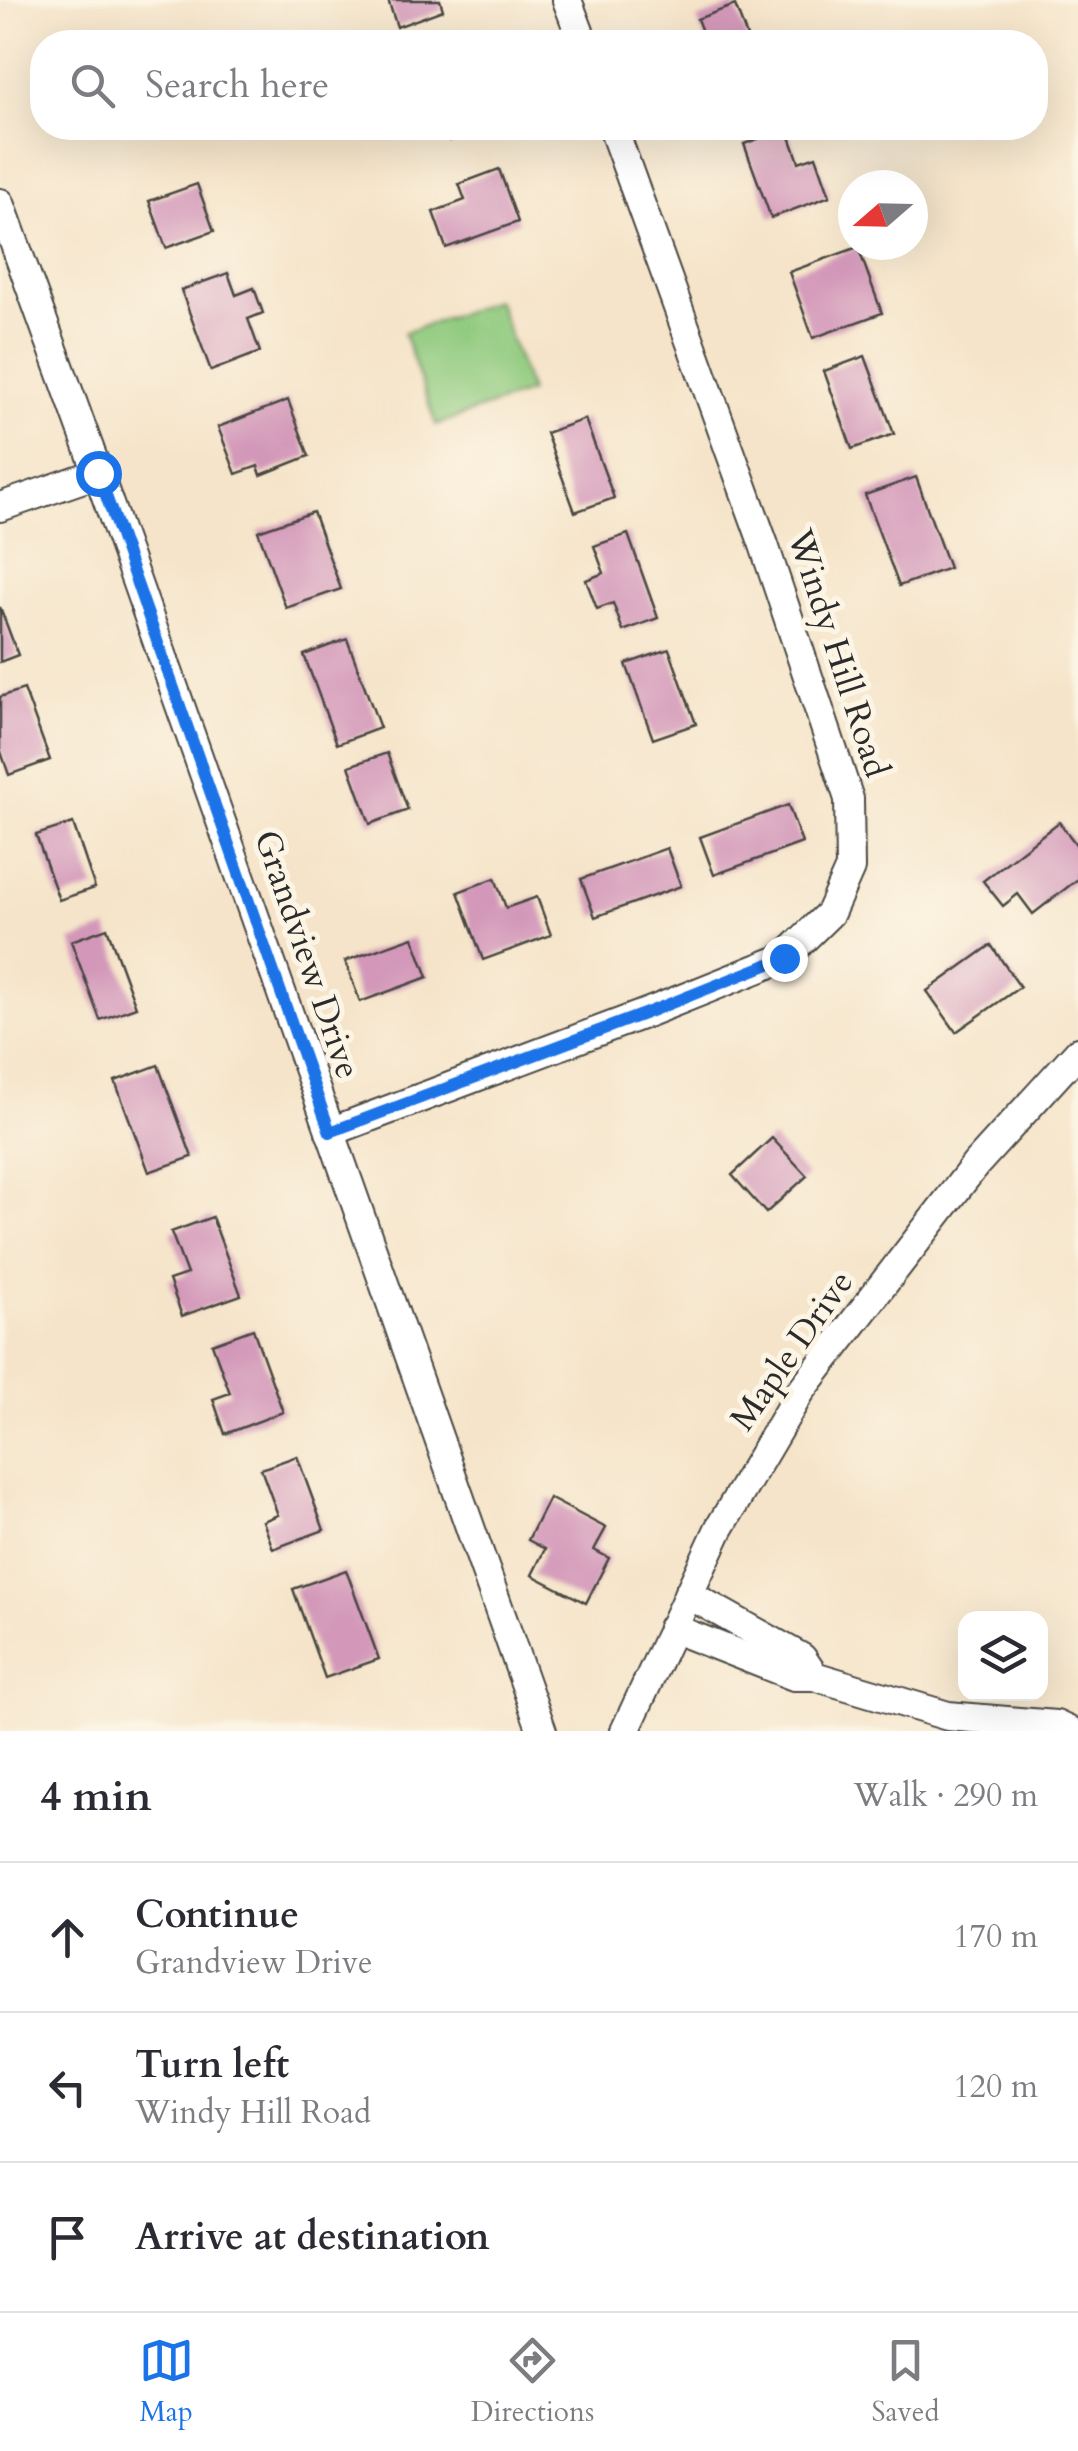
<!DOCTYPE html>
<html lang="en">
<head>
<meta charset="utf-8">
<style>
  body { margin:0; font-family:Cardo,serif; background:#f7f7f7; color:#2b2b33 }
  .controls { position:absolute; right:30px; bottom:30px; display:grid; overflow:hidden; border-radius:20px; box-shadow:0 10px 40px #0002 }
  .controls button { width:90px; height:90px; display:grid; place-items:center; padding:0; border:0; border-bottom:2px solid #e1e1e2; background:#fff; color:#2b2b33; font:50px sans-serif }
  .compass { position:absolute; left:838px; top:170px; width:90px; height:90px; border-radius:50%; background:#fff; box-shadow:0 10px 40px #0002; rotate:250deg }
  .stop { position:absolute; width:30px; height:30px; margin:-22px; border:8px solid #1a73e8; border-radius:50%; background:#fff }
  .stop.end { background:#1a73e8; border-color:#fff; box-shadow:0 2px 10px #0008 }
  .list { margin:0; padding:0; list-style:none }
  h2 { display:flex; justify-content:space-between; align-items:center; height:130px; margin:0; padding:0 40px; font-size:42px }
  h2 small { font-size:32px; font-weight:400; color:#7c7c81 }
  .list li { display:grid; grid-template-columns:65px 1fr auto; gap:30px; align-items:center; box-sizing:border-box; height:150px; padding:0 40px; border-top:2px solid #e1e1e2 }
  .list b { display:block; font-size:38px; white-space:nowrap }
  .list p { margin:0; font-size:32px; white-space:nowrap; color:#7c7c81 }
  .list em { font-size:32px; font-style:normal; color:#7c7c81 }
  .icon { flex:none; width:55px; height:55px; fill:none; stroke:currentColor; stroke-width:2; stroke-linecap:round; stroke-linejoin:round }
  .map { position:relative; flex:none; width:1078px; height:1731px; overflow:hidden }
  .search { position:absolute; background:#fff; box-shadow:0 10px 40px #0002; left:30px; right:30px; top:30px; height:110px; display:flex; align-items:center; gap:25px; box-sizing:border-box; padding:0 35px; border-radius:40px; color:#7c7c81; font-size:38px }
  .sheet { height:580px; background:#fff }
  nav { display:flex; justify-content:space-around; align-items:center; box-sizing:border-box; height:140px; border-top:2px solid #e1e1e2; background:#fff; font-size:28px; color:#7c7c81 }
  nav a { display:grid; justify-items:center; gap:5px }
  nav .on { color:#1a73e8 }
  .map>svg:first-child { display:block }
</style>
</head>
<body>
<div class="map">
<svg width="1078" height="1731" viewBox="0 0 1078 1731">
  <rect width="100%" height="100%" fill="#fcf5e5"/>
  <filter id="ink" filterUnits="userSpaceOnUse"><feTurbulence type="fractalNoise" baseFrequency=".01" numOctaves="2"/><feDisplacementMap in="SourceGraphic" scale="20" xChannelSelector="R" yChannelSelector="G"/><feConvolveMatrix kernelMatrix="1 2 1 2 8 2 1 2 1" color-interpolation-filters="sRGB"/></filter>
  <filter id="wash" filterUnits="userSpaceOnUse"><feTurbulence type="fractalNoise" baseFrequency=".0048" numOctaves="4" result="noise"/><feDisplacementMap in="SourceGraphic" scale="40" xChannelSelector="R" yChannelSelector="G"/><feGaussianBlur stdDeviation="2.25" result="paint"/><feColorMatrix in="noise" values="0 0 0 0 0 0 0 0 0 0 0 0 0 0 0 0 0 1.4 0 .05"/><feComposite in="paint" operator="in"/></filter>
  <g filter="url(#wash)">
    <rect width="100%" height="100%" fill="#f5e4c9"/>
    <polygon fill="#8fca7e" stroke="#5d7a54" stroke-width="2.5" points="497,300 530,392 436,425 404,333"/>
    <g id="blocks">
      <g fill="#d398b9">
        <polygon points="388,0 440,0 443,10 397,27"/>
        <polygon points="735,5 749,42 706,42 697,19"/>
        <polygon points="444,128 484,128 449,141"/>
        <polygon points="787,128 799,162 816,156 830,196 771,218 744,144"/>
        <polygon points="499,169 518,222 446,248 433,212 465,200 459,184"/>
        <polygon points="197,184 214,231 166,248 149,201"/>
        <polygon points="858,247 882,313 813,338 789,272"/>
        <polygon points="228,273 236,295 254,288 263,313 248,319 260,352 211,371 181,290"/>
        <polygon points="865,356 894,434 852,449 824,371"/>
        <polygon points="288,400 309,456 261,475 258,466 236,474 218,427"/>
        <polygon points="585,419 614,498 575,512 546,433"/>
        <polygon points="916,477 949,568 899,586 865,495"/>
        <polygon points="313,512 341,589 286,608 258,531"/>
        <polygon points="628,534 658,618 623,631 613,603 597,609 586,580 604,573 594,546"/>
        <polygon points="0,607 18,655 0,662"/>
        <polygon points="347,639 380,728 337,744 304,655"/>
        <polygon points="669,649 696,724 653,739 626,664"/>
        <polygon points="24,689 50,760 9,775 0,749 0,697"/>
        <polygon points="387,753 408,810 370,824 349,766"/>
        <polygon points="788,805 802,843 714,875 700,837"/>
        <polygon points="1059,822 1078,847 1078,879 1033,914 1018,894 1003,906 983,881"/>
        <polygon points="73,823 95,888 59,900 36,835"/>
        <polygon points="667,848 681,886 595,917 581,879"/>
        <polygon points="495,878 506,908 537,897 551,935 483,960 458,892"/>
        <polygon points="107,928 136,1007 100,1020 71,941"/>
        <polygon points="413,937 428,977 360,1002 345,961"/>
        <polygon points="991,945 1020,987 956,1032 927,991"/>
        <polygon points="158,1065 192,1157 149,1172 115,1081"/>
        <polygon points="772,1138 807,1176 766,1213 732,1175"/>
        <polygon points="212,1217 241,1295 182,1316 169,1280 187,1274 171,1232"/>
        <polygon points="253,1329 283,1412 225,1434 213,1399 230,1393 212,1344"/>
        <polygon points="297,1456 324,1530 273,1549 263,1521 278,1515 261,1469"/>
        <polygon points="549,1498 606,1528 594,1550 609,1558 586,1603 532,1575 545,1549 528,1540"/>
        <polygon points="346,1570 379,1659 325,1678 293,1589"/>
      </g>
    </g>
  </g>
  <g filter="url(#ink)">
    <use href="#blocks" fill-opacity="0" stroke="#494743" stroke-width="2.5"/>
    <g fill="none" stroke-linecap="round" stroke-linejoin="round">
      <defs>
        <g id="minor">
          <polyline points="567,0 583,42"/>
          <polyline points="0,203 98,473 542,1731"/>
          <polyline points="0,507 98,473"/>
          <polyline points="330,1132 649,1012 784,958 830,913 850,868 849,799 764,545 613,128"/>
          <polyline points="688,1594 802,1658 814,1676"/>
          <polyline points="672,1628 794,1676 814,1676 948,1716 1056,1725 1069,1731"/>
          <polyline points="625,1731 719,1529 800,1392 976,1164 1078,1052"/>
        </g>
      </defs>
      <use href="#minor" stroke="#494743" stroke-width="32"/>
      <use href="#minor" stroke="#fff" stroke-width="28"/>
    </g>
  </g>
  <g fill="none" stroke-linecap="round" stroke-linejoin="round" filter="url(#ink)">
    <polyline stroke="#1a73e8" stroke-width="12" points="98,473 330,1132 649,1012 784,958"/>
  </g>
  <g text-anchor="middle" stroke-width="10" stroke-linejoin="round" paint-order="stroke">
    <g font-size="35" fill="#2b2b2b" stroke="#fcf5e5">
      <text transform="translate(839 653) rotate(72)" y="12">Windy Hill Road</text>
      <text transform="translate(308 954) rotate(71)" y="12">Grandview Drive</text>
      <text transform="translate(791 1350) rotate(-55)" y="12">Maple Drive</text>
    </g>
  </g>
</svg>
<div class="controls">
<button><svg class="icon" aria-label="layers" viewBox="0 0 24 24"><path d="M12 4l9 5-9 5-9-5zM3 14l9 5 9-5"/></svg></button>
</div>
<svg class="compass" viewBox="-18 -18 36 36"><path d="M0-13l5 13h-10z" fill="#e53935"/><path d="M0 13l5-13h-10z" fill="#7c7c81"/></svg>
<div class="stop" style="left:98px;top:473px"></div>
<div class="stop end" style="left:784px;top:958px"></div>
<div class="search"><svg class="icon" aria-label="search" viewBox="0 0 24 24"><circle cx="10" cy="10" r="6"/><path d="M15 15l6 6"/></svg>Search here</div>
</div>
<section class="sheet">
<h2>4 min<small>Walk · 290 m</small></h2>
<ul class="list">
<li><svg class="icon" aria-label="ahead" viewBox="0 0 24 24"><path d="M12 20V5M6 11l6-6 6 6"/></svg><div><b>Continue</b><p>Grandview Drive</p></div><em>170 m</em></li>
<li><svg class="icon" aria-label="left" viewBox="0 0 24 24"><path d="M17 20v-9H6M10 6l-5 5 5 5"/></svg><div><b>Turn left</b><p>Windy Hill Road</p></div><em>120 m</em></li>
<li><svg class="icon" aria-label="arrive" viewBox="0 0 24 24"><path d="M6 21V4h12l-3 4 3 4H6"/></svg><div><b>Arrive at destination</b></div></li>
</ul>
</section>
<nav>
<a class="on"><svg class="icon" aria-label="map" viewBox="0 0 24 24"><path d="M3 6l6-2 6 2 6-2v14l-6 2-6-2-6 2zM9 4v14M15 6v14"/></svg>Map</a>
<a><svg class="icon" aria-label="directions" viewBox="0 0 24 24"><path d="M12 3l9 9-9 9-9-9zM9 14v-3h6M13 9l2 2-2 2"/></svg>Directions</a>
<a><svg class="icon" aria-label="saved" viewBox="0 0 24 24"><path d="M7 4h10v16l-5-4-5 4z"/></svg>Saved</a>
</nav>
</body>
</html>
